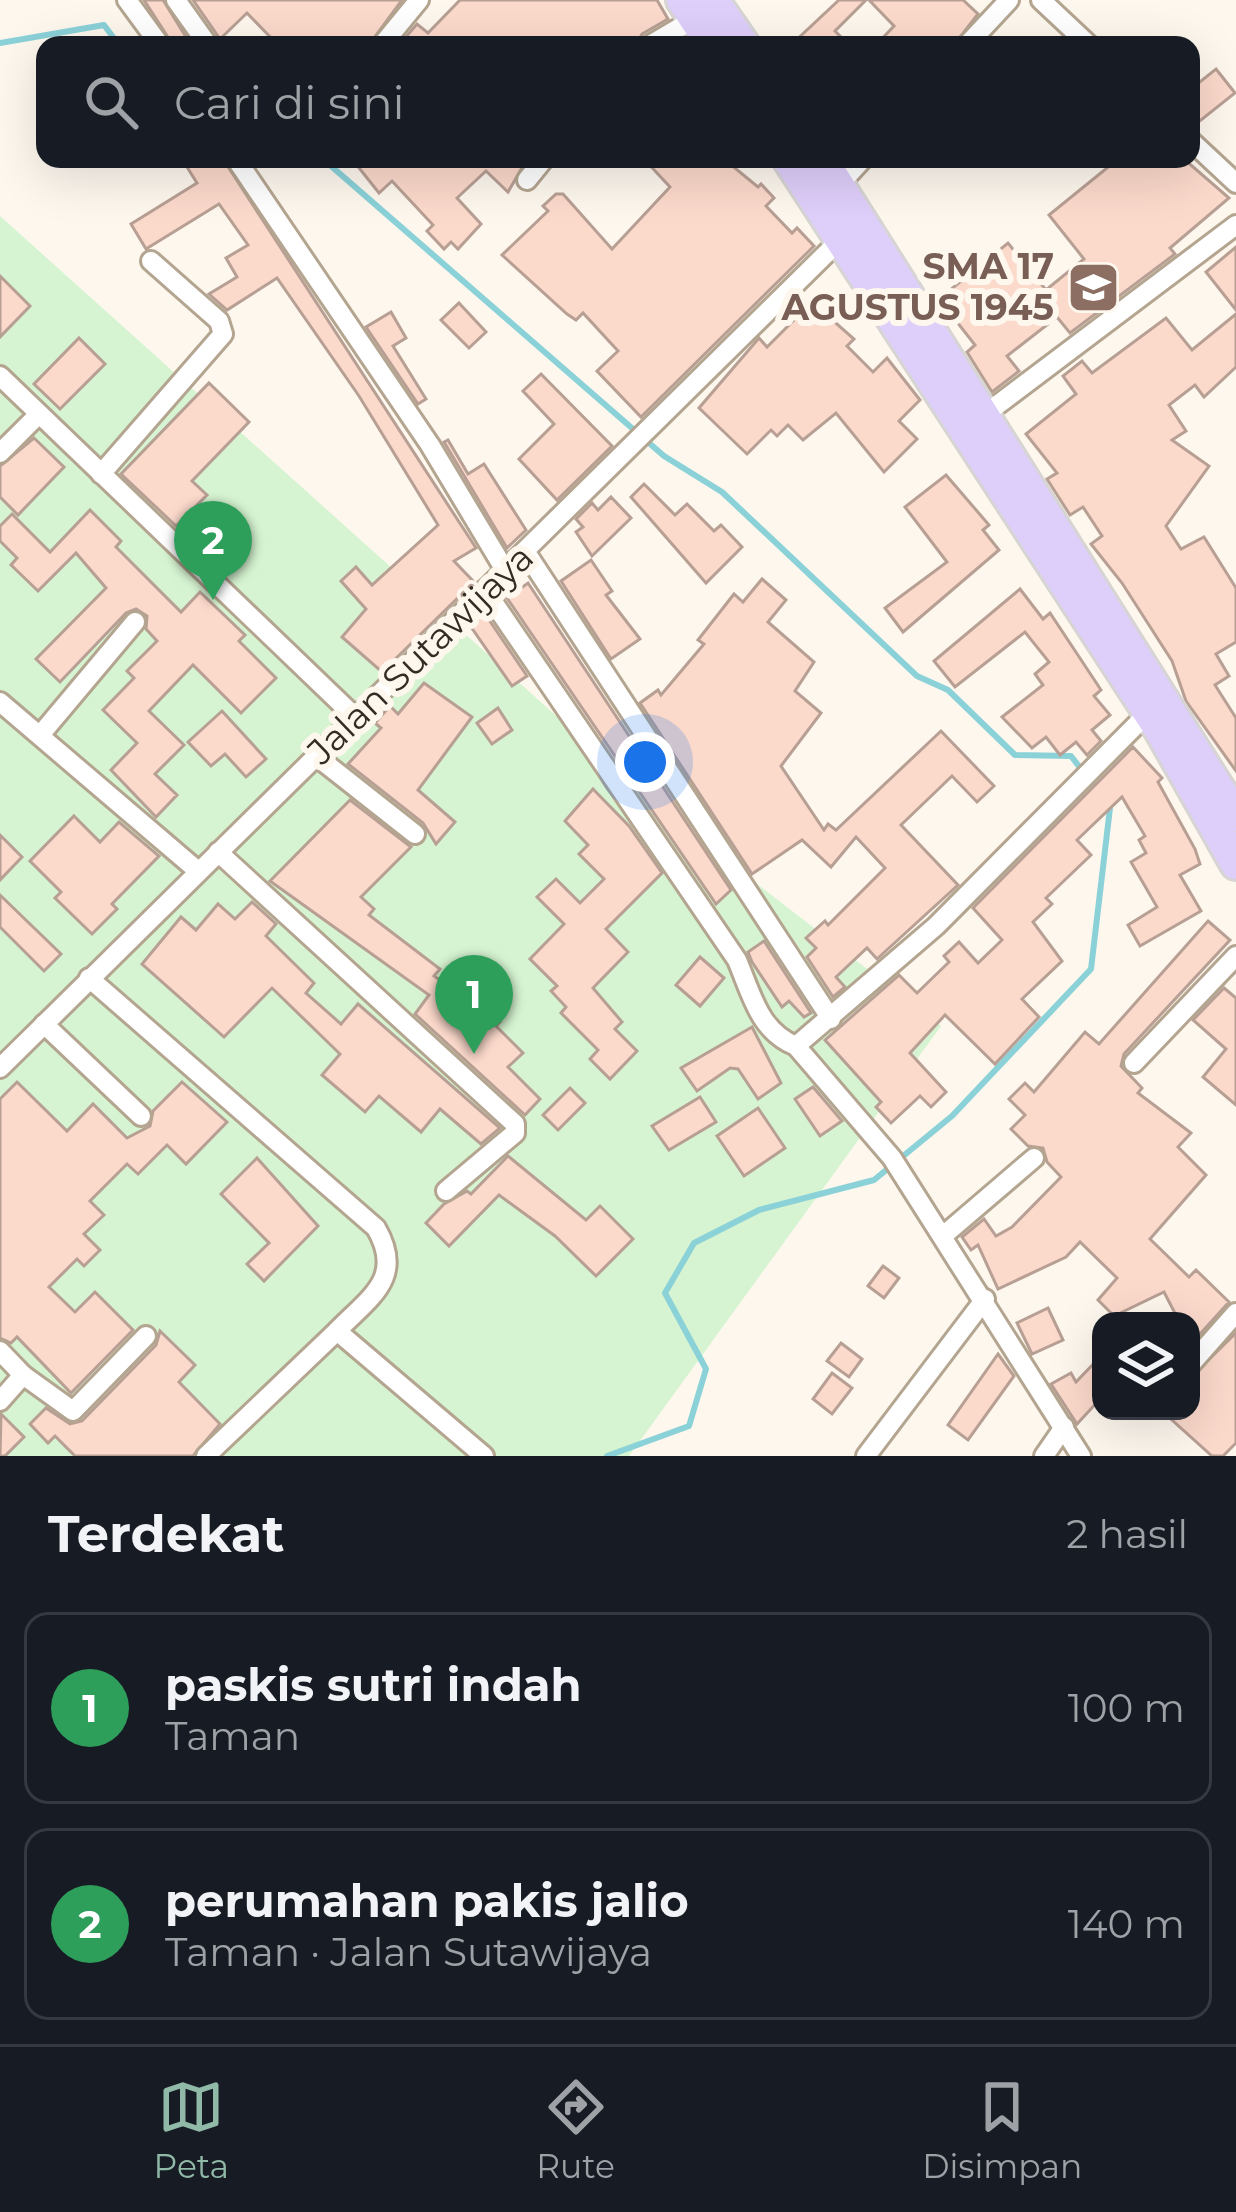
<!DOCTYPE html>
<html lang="id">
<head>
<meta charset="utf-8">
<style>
  body { margin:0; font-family:Montserrat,sans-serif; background:#242831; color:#f1f3f6 }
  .controls { position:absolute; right:36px; bottom:36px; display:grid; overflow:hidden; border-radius:24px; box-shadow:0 12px 48px #0002 }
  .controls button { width:108px; height:108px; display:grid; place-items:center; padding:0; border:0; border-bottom:3px solid #363941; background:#171b24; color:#f1f3f6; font:60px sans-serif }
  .you { position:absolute; left:645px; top:762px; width:42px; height:42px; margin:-30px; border:9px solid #fff; border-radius:50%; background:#1a73e8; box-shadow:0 0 0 18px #1a73e833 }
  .badge { display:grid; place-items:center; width:78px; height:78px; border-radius:50%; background:#90b9a8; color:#fff; font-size:39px; font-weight:700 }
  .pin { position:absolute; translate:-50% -99px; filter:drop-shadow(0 3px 6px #0008) }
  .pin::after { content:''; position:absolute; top:63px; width:42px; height:36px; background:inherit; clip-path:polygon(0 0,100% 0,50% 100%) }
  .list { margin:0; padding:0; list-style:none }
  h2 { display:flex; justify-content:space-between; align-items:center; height:156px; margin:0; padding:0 48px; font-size:51px }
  h2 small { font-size:39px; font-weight:400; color:#9ea1a6 }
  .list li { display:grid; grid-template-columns:78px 1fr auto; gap:36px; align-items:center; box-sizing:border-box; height:192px; margin:0 24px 24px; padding:0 24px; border:3px solid #363941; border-radius:24px }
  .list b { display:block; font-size:45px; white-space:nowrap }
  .list p { margin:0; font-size:39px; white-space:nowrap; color:#9ea1a6 }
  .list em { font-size:39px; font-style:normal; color:#9ea1a6 }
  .icon { flex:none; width:66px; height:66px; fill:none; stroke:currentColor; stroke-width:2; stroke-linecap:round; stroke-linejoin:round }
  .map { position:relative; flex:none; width:1236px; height:1456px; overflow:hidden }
  .search { position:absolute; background:#171b24; box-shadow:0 12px 48px #0002; left:36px; right:36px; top:36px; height:132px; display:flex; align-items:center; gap:30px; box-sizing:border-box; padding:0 42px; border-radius:24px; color:#9ea1a6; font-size:45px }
  .sheet { height:588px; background:#171b24 }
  nav { display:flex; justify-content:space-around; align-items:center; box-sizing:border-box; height:168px; border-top:3px solid #363941; background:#171b24; font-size:33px; color:#9ea1a6 }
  nav a { display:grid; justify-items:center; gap:6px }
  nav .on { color:#90b9a8 }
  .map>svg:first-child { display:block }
</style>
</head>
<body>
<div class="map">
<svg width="1236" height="1456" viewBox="0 0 1236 1456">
  <rect width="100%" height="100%" fill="#fdf7ee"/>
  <polygon fill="#d6f4d1" points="0,216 660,809 941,1026 629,1456 0,1456"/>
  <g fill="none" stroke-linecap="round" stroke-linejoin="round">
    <g stroke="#8bd1d8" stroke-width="6">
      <polyline points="0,43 104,25 119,45"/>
      <polyline points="323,159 664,456 722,492 917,676 948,690 1015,755 1071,756 1098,791"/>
      <polyline points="607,1456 689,1426 706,1369 665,1293 694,1243 759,1210 874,1180 952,1116 1091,969 1110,808 1105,802"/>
    </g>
  </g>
  <g fill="#fbd9cb" stroke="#b89f94" stroke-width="3">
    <polygon points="144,0 163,0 191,45 173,45"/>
    <polygon points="193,0 402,0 369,45 278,45 247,13 220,39"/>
    <polygon points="460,0 657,0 668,19 642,34 636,45 399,45 417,24 428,33"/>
    <polygon points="839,0 866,0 835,31 849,45 791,45"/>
    <polygon points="869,0 963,0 978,14 954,45 876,45 894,26"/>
    <polygon points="1216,69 1235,93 1191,128 1191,89"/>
    <polygon points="182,159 223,159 476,548 454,561 474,582 382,672 342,637 366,609 341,581 356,567 372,585 438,525 359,396 277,278 227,310 209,294 237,277 226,258 248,245 219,204 146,249 131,224 197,183"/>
    <polygon points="352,159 527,159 508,192 486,171 457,198 481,224 458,249 451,242 444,249 427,231 433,225 392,181 379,193"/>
    <polygon points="644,159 724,159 758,187 761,184 774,198 766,206 792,233 797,228 814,246 641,417 597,371 618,351 583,313 576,320 567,314 502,255 548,211 543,206 556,194 563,194 612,249 670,187"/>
    <polygon points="1118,159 1184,159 1229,198 1170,248 1175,254 1070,333 1057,317 1007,356 1019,371 992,392 967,352 975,345 939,299 1008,243 1046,290 1084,259 1049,215"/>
    <polygon points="1236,247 1236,310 1206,272"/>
    <polygon points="0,276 30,306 0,337"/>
    <polygon points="812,302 854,339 847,346 873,372 887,358 920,400 899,421 917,439 884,472 836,413 803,440 788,425 777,436 771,430 747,454 699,408 759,338 767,347"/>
    <polygon points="459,303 486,332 469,348 441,320"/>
    <polygon points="391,312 406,338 393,346 426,399 418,404 366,327"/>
    <polygon points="1236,314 1236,367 1204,397 1195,385 1169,405 1186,431 1172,440 1209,466 1166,526 1181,549 1204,537 1236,588 1236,642 1216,654 1229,676 1215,685 1236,718 1236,771 1186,701 1172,661 1122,583 1091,544 1102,536 1083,507 1070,515 1047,479 1057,473 1026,434 1076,394 1063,376 1082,361 1092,373 1166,318 1192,350"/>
    <polygon points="79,338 105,364 60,409 34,384"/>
    <polygon points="541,374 612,446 557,500 519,459 554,424 523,391"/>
    <polygon points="209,383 249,422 192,481 207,495 176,526 121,474"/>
    <polygon points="34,438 64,467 18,515 0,497 0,466"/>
    <polygon points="448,440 468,474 484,464 526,530 507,548 444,442"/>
    <polygon points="946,475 989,525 983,530 999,550 903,632 885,608 947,562 905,507"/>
    <polygon points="644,484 675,515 687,504 714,531 721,525 742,547 706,583 631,497"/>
    <polygon points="611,497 631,518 592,556 576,532 583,527 576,519 592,503 598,510"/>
    <polygon points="90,510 121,541 116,547 181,612 200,592 245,635 239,641 276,678 241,713 193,665 149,711 184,745 155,774 177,795 156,817 111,770 137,743 103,710 134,678 127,671 157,641 146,629 147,616 136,609 126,613 60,682 36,659 106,588 76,553 38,591 11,565 17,558 0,541 0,526 12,514 50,552"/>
    <polygon points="591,560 612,591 606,595 640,639 611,659 561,581"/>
    <polygon points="762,579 786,600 768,622 814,662 795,691 821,713 781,766 824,830 828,824 836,830 941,731 994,786 977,802 952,776 901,825 958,885 877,959 867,948 836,977 845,987 833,997 807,957 816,948 806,938 825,921 828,925 885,868 856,837 831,867 802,840 752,874 640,703 658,690 661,695 704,644 698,640 734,594 743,602"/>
    <polygon points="528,583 731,890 716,904 507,598"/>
    <polygon points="1020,589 1043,619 1050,613 1101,690 1094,696 1110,715 1092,730 1101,741 1087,755 1076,742 1060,755 1046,737 1032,748 1002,717 1043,685 1035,674 1049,662 1025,632 955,687 934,661"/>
    <polygon points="483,611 527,676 512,686 469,624"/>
    <polygon points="424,683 472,717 418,790 455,822 436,844 423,823 348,764 381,728 375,723 390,706 398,714"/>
    <polygon points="498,708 512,730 492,744 477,723"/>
    <polygon points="222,711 266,759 246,777 225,754 211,766 188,742"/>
    <polygon points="1133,747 1162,778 1158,782 1195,849 1200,864 1180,875 1201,911 1140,946 1128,925 1157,907 1131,862 1146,853 1139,840 1145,836 1122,797 1077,840 1091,855 1046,898 1052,904 1033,922 1062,961 1022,999 1039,1017 995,1064 945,1015 910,1053 946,1092 931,1107 920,1096 891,1123 876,1107 881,1102 825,1040 899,975 917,993 949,962 944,956 959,942 978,963 1002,940 973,908"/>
    <polygon points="593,789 629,826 662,873 606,929 628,952 593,988 622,1022 615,1029 637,1051 610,1079 590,1059 598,1050 561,1013 566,1007 551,991 557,986 530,959 564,924 537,897 556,879 580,903 604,879 579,854 588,845 565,821"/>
    <polygon points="350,800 411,847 361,897 374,909 369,915 440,969 434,976 500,1022 496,1026 523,1053 508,1067 540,1099 525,1115 415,1014 429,995 270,881"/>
    <polygon points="74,816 100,842 119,822 159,856 112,904 117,909 92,934 55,898 61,892 30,861"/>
    <polygon points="0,835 22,857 0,880"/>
    <polygon points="0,895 61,954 44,971 0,927"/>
    <polygon points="252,902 276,924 266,936 314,983 306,993 341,1024 358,1004 500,1128 481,1144 440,1109 421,1132 379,1096 365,1112 322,1075 340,1054 272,988 224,1037 142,964 181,917 196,930 218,904 235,919"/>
    <polygon points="1208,921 1230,940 1124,1054 1121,1066 1142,1088 1138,1093 1191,1133 1178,1147 1206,1175 1150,1239 1189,1277 1196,1270 1229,1302 1191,1344 1191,1321 1179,1321 1164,1292 1114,1316 1098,1300 1117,1278 1080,1242 1066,1257 998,1289 978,1245 971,1250 962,1237 984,1219 996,1236 1012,1227 1061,1177 1047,1162 1043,1148 1028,1146 1011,1129 1025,1115 1009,1099 1025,1083 1034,1092 1085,1032 1099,1044"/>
    <polygon points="764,941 811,1013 804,1017 789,1001 782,1007 752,962 748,952"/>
    <polygon points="700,957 724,978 700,1006 676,985"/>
    <polygon points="1224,988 1236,998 1236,1105 1203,1077 1226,1049 1193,1020"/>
    <polygon points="752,1027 781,1083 758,1099 738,1069 730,1068 697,1091 681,1068"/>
    <polygon points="17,1082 67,1131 93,1104 127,1138 150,1126 153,1111 182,1082 227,1122 186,1164 167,1145 138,1174 127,1164 90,1201 104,1215 84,1234 100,1250 84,1266 77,1259 49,1287 75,1312 95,1292 133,1330 71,1393 17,1337 11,1343 0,1338 0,1099"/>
    <polygon points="813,1087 842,1121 820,1136 795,1099"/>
    <polygon points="570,1088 585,1103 558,1130 543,1115"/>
    <polygon points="700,1097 716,1122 669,1150 652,1126"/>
    <polygon points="758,1108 785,1148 744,1176 717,1136"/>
    <polygon points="508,1156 586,1220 600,1206 633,1239 596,1276 555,1236 499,1195 449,1246 426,1223 444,1204 467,1191 471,1194"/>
    <polygon points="257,1158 318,1226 264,1281 247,1264 269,1243 221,1194"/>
    <polygon points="883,1266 899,1278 884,1298 868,1286"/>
    <polygon points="1048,1308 1063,1340 1032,1354 1017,1323"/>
    <polygon points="160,1331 195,1365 179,1382 220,1424 193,1456 75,1456 55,1436 48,1443 30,1424 46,1408 70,1424 82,1421 156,1345"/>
    <polygon points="1236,1333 1236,1443 1223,1456 1212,1456 1162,1411 1191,1411 1191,1377"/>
    <polygon points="841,1343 862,1359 849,1377 827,1361"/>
    <polygon points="998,1354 1014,1376 968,1440 948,1425"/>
    <polygon points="1101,1356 1101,1398 1077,1424 1051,1384 1071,1373 1076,1382"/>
    <polygon points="832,1373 852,1388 832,1414 813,1399"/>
    <polygon points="1,1414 24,1437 5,1456 0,1456"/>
  </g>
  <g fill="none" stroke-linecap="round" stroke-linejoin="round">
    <defs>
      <g id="minor">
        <polyline points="127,0 160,45"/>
        <polyline points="176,0 208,45"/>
        <polyline points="1041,0 1089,45"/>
        <polyline points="382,45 419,0"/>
        <polyline points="650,45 694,19"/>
        <polyline points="967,45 1009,0"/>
        <polyline points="1191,141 1236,183"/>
        <polyline points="236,159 430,445 505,570"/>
        <polyline points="527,180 544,159"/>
        <polyline points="840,184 863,159"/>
        <polyline points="0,376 355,717"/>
        <polyline points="984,415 1236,225"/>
        <polyline points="0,453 39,414"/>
        <polyline points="101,474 223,334 219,321 151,261"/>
        <polyline points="525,551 831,1019"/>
        <path d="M485 590 737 960C752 995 759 1031 796 1046L936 926 1149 712"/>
        <polyline points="0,702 198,871"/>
        <polyline points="41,734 135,622"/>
        <polyline points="316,756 415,834"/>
        <polyline points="218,852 515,1124 515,1133 446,1191"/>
        <path d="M89 978 376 1228C405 1278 370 1297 337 1331L484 1456"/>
        <polyline points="44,1024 141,1116"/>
        <polyline points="796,1046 892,1158 1081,1456"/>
        <polyline points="1134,1063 1236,956"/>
        <polyline points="0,1068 841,239"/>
        <polyline points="944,1235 1034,1158"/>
        <polyline points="0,1351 23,1375"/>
        <polyline points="1191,1364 1236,1313"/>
        <polyline points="0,1401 23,1375 73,1411 146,1336"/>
        <polyline points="206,1456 337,1331"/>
        <polyline points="866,1456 985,1299"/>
        <polyline points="1044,1456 1064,1427"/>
      </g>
      <g id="trunk">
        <polyline points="682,0 712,45"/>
        <polyline points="713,0 744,45"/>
        <polyline points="788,159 1160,730 1236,864"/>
        <polyline points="822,159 1236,816"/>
      </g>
    </defs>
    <use href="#minor" stroke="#b4a590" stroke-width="24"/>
    <use href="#trunk" stroke="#d6d5d3" stroke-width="36"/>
    <use href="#minor" stroke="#fff" stroke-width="18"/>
    <use href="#trunk" stroke="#decefa" stroke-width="30"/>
  </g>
  <defs>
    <symbol id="school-square" viewBox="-11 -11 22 22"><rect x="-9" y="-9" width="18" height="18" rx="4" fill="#8d6e63" stroke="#fdf7ee"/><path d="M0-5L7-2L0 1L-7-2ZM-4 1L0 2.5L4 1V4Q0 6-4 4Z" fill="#fff"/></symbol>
  </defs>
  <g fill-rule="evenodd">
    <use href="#school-square" x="1064" y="258" width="59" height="59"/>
  </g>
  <g text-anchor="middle" stroke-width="12" stroke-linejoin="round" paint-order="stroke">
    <g font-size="36" font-weight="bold" fill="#785e54" stroke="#fdf7ee" text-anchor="end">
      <text x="1054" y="279">SMA 17<tspan x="1054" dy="41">AGUSTUS 1945</tspan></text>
    </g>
    <g font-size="36" fill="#322c24" stroke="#fdf7ee">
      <text transform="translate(420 654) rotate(-44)" y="13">Jalan Sutawijaya</text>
    </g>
  </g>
</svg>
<div class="controls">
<button><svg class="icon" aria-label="layers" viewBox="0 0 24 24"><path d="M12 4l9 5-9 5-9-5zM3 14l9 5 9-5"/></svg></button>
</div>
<div class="you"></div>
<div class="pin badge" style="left:474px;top:1054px;background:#2e9e5b">1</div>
<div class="pin badge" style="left:213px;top:600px;background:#2e9e5b">2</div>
<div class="search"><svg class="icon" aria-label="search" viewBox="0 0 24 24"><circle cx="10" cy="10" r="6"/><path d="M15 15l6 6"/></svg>Cari di sini</div>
</div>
<section class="sheet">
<h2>Terdekat<small>2 hasil</small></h2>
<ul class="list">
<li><span class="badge" style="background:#2e9e5b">1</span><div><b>paskis sutri indah</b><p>Taman</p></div><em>100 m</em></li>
<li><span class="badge" style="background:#2e9e5b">2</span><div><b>perumahan pakis jalio</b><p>Taman · Jalan Sutawijaya</p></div><em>140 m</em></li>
</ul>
</section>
<nav>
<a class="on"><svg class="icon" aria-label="map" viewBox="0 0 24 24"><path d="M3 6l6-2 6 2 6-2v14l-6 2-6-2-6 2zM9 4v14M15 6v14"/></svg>Peta</a>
<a><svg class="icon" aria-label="directions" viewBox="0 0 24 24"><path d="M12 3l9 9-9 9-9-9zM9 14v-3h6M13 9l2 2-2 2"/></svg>Rute</a>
<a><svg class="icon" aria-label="saved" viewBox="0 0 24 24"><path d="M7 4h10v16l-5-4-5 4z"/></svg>Disimpan</a>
</nav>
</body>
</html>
